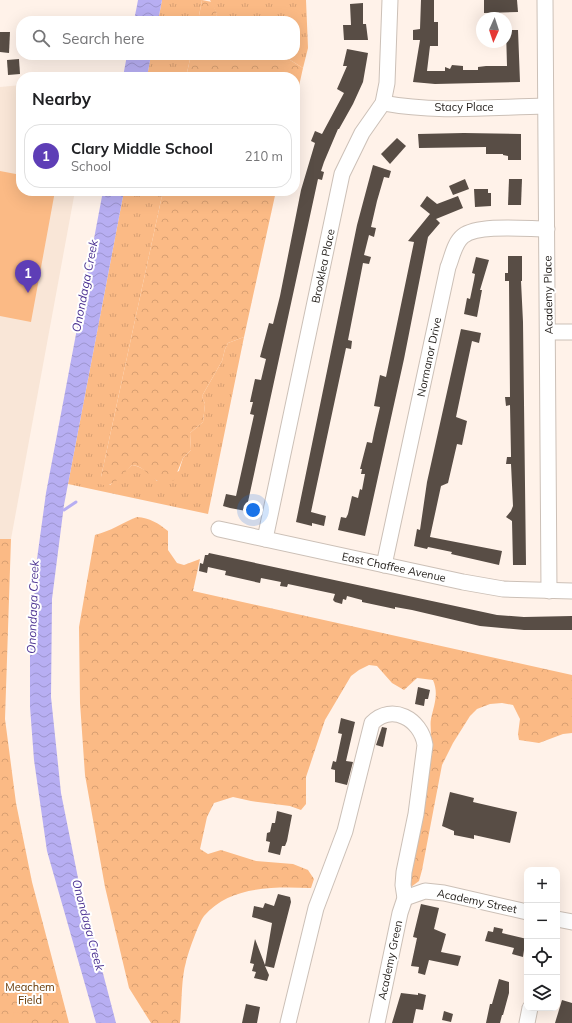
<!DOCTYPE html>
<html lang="en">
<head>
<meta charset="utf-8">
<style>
  body { margin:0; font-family:Mulish,sans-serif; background:#f6f6f6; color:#202124 }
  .controls { position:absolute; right:12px; bottom:12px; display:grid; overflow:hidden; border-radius:8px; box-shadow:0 4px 16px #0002 }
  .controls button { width:36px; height:36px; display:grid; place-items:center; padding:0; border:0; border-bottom:1px solid #e0e0e0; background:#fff; color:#202124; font:20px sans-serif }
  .compass { position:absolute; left:476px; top:12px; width:36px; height:36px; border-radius:50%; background:#fff; box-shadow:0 4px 16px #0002; rotate:183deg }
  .you { position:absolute; left:253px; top:510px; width:14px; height:14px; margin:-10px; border:3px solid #fff; border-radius:50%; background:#1a73e8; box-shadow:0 0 0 6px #1a73e833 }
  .badge { display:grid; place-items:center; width:26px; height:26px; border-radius:50%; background:#5e3eb6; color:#fff; font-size:13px; font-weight:700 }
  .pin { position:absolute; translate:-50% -33px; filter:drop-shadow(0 1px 2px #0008) }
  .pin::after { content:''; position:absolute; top:21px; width:14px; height:12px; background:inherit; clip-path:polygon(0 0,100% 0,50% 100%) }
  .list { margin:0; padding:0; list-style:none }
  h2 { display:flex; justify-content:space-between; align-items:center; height:52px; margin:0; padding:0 16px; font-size:17px }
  h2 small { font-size:13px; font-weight:400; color:#757577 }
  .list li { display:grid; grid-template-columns:26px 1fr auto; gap:12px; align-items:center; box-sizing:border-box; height:64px; margin:0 8px 8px; padding:0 8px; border:1px solid #e0e0e0; border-radius:16px }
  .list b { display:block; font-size:15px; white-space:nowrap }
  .list p { margin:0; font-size:13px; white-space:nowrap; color:#757577 }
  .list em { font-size:13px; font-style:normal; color:#757577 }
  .icon { flex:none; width:22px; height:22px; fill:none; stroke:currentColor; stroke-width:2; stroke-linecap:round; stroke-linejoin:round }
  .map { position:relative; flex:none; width:572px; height:1023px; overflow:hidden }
  .search { position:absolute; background:#fff; box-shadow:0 4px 16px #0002; left:16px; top:16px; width:284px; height:44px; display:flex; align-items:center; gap:10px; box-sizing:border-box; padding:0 14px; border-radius:16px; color:#757577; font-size:15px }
  .panel { position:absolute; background:#fff; box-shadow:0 4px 16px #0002; left:16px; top:72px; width:284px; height:124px; border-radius:16px }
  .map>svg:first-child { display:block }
</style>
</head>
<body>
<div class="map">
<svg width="572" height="1023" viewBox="0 0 572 1023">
  <defs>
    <pattern id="grass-tufts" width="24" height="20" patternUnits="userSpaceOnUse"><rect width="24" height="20" fill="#fbba85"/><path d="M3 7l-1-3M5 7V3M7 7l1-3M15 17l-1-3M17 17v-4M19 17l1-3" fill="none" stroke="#d79f72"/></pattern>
    <pattern id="forest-crowns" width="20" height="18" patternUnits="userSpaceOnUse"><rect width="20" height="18" fill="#fbba85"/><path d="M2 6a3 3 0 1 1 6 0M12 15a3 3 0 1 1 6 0" fill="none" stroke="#d79f72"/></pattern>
    <pattern id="water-waves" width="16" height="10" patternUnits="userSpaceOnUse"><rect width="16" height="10" fill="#b7aef2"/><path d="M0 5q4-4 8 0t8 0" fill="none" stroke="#9d95cf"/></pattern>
  </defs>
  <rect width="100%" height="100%" fill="#fff2e9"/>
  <polygon fill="#f9e6d7" points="21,85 21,191 75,191 11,539 0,539 0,87"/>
  <g fill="url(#grass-tufts)">
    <polygon points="162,0 202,0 198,21 158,21"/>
    <polygon points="210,0 306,0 308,48 303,68 282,55 295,55 295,21 216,21 217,14"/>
    <polygon points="151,55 191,55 186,77 147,77"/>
    <path d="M124 191H163L101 477 110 485 132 465C142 466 150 474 157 481L179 471 183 458 191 450 190 433 203 422 205 404 202 396 222 361 225 349 228 343 244 337 208 514 68 484Z"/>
  </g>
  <g fill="url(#forest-crowns)">
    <polygon points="202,0 212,2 217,14 216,21 198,21"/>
    <polygon points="191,55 282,55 303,68 295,104 295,77 186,77"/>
    <path d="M163 191H276L244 337 228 343 225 349 222 361 202 396 205 404 203 422 190 433 191 450 183 458 174 480 168 483C165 482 161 482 158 481 149 477 144 466 132 465 124 473 112 490 100 484L101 477Z"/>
    <path d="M137 517C150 518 158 523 168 531V550L177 563 184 565 200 559 193 591 572 675V733L563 734 539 743 519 740 518 734 520 719 513 705 502 703 490 704 477 709 470 716 453 743 442 765 422 870 419 881 411 887 409 884 431 736C431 730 430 724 431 719 434 705 439 694 433 680L417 678 404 690 392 683 377 666 369 665 359 670 351 676 325 720 306 777V804L301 810 290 806 251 801 233 797 214 803 207 817 200 849 208 854 221 850 256 861 293 864 308 870 314 879 311 888C275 887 230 885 204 916 199 922 188 953 186 962 181 979 182 1004 180 1023H151L129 988 105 887 85 775 80 703 79 627 95 535C111 531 122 523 137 517Z"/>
    <polygon points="0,539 11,539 5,719 16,803 32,882 69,1023 0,1023"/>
  </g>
  <g fill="#fbba85">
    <polygon points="0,171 21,175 21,191 55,191 31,322 0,316"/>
    <polygon points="14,1012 29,1015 27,1023 11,1023"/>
  </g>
  <g fill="url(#water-waves)">
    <polygon points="138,0 162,0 158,21 134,21"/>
    <polygon points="127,55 151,55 147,77 123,77"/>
    <polygon points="103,191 124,191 64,505 52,599 51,697 61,793 78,878 116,1023 96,1023 47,851 34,760 30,707 30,655 37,559 46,493"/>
  </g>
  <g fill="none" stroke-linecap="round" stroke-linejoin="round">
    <polyline stroke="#b7aef2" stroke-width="3" points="64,510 76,502"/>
  </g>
  <g fill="#584d45">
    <polygon points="421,0 434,0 434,22 438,22 438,46 430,46 427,71 445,71 445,67 450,69 452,65 463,66 463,70 478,70 478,67 486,66 507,66 506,30 518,30 520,82 435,84 413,82 420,40 413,40 413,30 420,29"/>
    <polygon points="484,0 517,0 518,12 484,13"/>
    <polygon points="363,3 363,24 366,24 368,40 344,40 343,25 351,25 350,4"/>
    <polygon points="0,32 10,32 9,53 0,52"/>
    <polygon points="347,49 368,53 363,82 353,104 339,129 338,129 324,162 321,171 324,172 322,180 318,179 246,511 230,508 223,506 226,494 236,496 254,415 250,414 253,402 250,402 255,379 261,380 266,359 260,357 269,323 273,324 280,296 301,190 315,143 311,141 315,131 322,134 344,93 337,89 347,66 343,66"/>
    <polygon points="19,59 20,74 8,75 7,60"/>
    <polygon points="464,133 521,134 521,160 508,160 508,156 503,155 503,154 486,154 486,147 419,148 418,134"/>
    <polygon points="397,138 406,146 390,164 381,154"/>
    <polygon points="373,165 391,171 389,178 384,177 377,201 371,227 376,228 374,237 369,235 364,255 371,257 369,264 363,263 348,340 352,341 351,349 346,348 311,512 326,516 324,526 312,523 312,526 296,522 357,225"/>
    <polygon points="465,179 469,189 453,195 449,186"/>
    <polygon points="509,179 522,179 521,205 508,205"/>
    <polygon points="474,189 488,189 488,193 491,193 491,206 475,207"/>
    <polygon points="427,196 437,204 458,196 463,208 436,219 440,223 428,237 404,359 365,536 338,530 341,517 346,518 348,514 352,496 358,498 360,489 362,490 365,474 361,474 362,469 360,469 367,442 372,443 374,433 380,407 374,406 380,375 386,377 414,242 408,241 430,214 420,206"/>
    <polygon points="508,256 522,256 522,281 521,281 523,322 526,565 513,565 512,521 506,517 511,511 513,506 511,464 506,464 507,457 511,457 511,455 510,405 506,406 505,397 510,397 509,281 505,281 505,273 508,273"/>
    <polygon points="476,257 489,260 480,290 482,290 477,317 464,314 467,298 470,299 474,280 475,274 472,273"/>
    <polygon points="461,329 481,333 479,343 472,341 456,417 467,421 462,445 457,444 448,483 441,486 430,537 502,551 499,565 451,554 452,552 428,547 427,549 414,546 417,529 420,530 427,482"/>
    <polygon points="209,553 497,615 524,617 572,616 572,630 524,630 480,626 412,610 395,607 395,609 362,602 362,600 347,596 346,600 343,599 342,604 335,602 333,600 335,594 288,584 287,587 280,586 281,582 261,578 260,583 225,575 226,571 208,567 207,573 199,571 200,563 203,564 205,555 208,555"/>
    <polygon points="418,687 430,690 428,699 425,699 424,706 415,704"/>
    <polygon points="341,718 355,722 346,761 353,762 347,785 335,782 335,770 331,769 333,761 336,762 342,734 338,733"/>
    <polygon points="382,727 387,728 383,747 376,745"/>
    <polygon points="450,792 474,798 473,802 517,812 510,843 474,835 474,839 454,835 454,831 442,826"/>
    <polygon points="277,811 292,815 287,841 285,846 282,846 280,855 268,852 270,842 266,841 267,833 270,832 272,823 275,823"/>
    <polygon points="278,894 290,897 291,902 274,968 265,966 269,975 267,981 254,978 256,972 252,971 254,964 250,963 255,939 265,965 272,923 252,917 254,906 263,908 265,903 274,906"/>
    <polygon points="421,904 439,908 434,929 446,934 441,952 461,956 458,966 429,960 425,975 418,973 419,967 411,966 417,938 413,937"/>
    <polygon points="494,927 503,929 502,933 527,939 527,951 524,950 523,957 512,954 514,948 485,941 488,931 493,932"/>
    <polygon points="499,979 509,982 509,993 503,1015 502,1015 500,1023 486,1023 490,1004 492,1004"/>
    <polygon points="401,993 418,995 418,993 426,995 423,1010 416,1009 413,1023 392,1023"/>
    <polygon points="562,1000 572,1003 572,1023 555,1023"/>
    <polygon points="246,1004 260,1007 257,1023 242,1023"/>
    <polygon points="444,1011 453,1014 451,1022 442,1020"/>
  </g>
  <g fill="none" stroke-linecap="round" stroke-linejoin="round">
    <defs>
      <g id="minor">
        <polyline points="545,0 549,591"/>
        <path d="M383 103C436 113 492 107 545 106"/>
        <polyline points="548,332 572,332"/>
        <polyline points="219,529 463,582 503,589 572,591"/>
        <polyline points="265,539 342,174 362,133 383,103 387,83 390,0"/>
        <path d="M384 565 448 267C452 258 454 243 463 236 479 224 526 229 547 229"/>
        <polyline points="405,898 425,891 444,893 527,912"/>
        <polyline points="557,919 572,922"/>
        <path d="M288 1023 316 908 345 831 372 723C392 703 421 719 425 745L416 814 404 872 403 885 405 898 400 913 377 1023"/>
        <polyline points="527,1023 530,1008"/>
      </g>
    </defs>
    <use href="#minor" stroke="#ccc0b7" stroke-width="17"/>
    <use href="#minor" stroke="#fff" stroke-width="15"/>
  </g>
  <g text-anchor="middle" stroke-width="4" stroke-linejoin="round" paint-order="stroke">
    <g font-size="11" fill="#211d19" stroke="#fff">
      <text x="464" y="111">Stacy Place</text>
      <text transform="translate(323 266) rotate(-78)" y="4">Brooklea Place</text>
      <text transform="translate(548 295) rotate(-91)" y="4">Academy Place</text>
      <text transform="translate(429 357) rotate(-78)" y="4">Normanor Drive</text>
      <text transform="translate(394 567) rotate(12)" y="4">East Chaffee Avenue</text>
      <text transform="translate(477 901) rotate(12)" y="4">Academy Street</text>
      <text transform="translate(390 960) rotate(-78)" y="4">Academy Green</text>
    </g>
    <g font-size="11" fill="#653601" stroke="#fff">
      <text x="30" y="991">Meachem<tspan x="30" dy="13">Field</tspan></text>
    </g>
    <g font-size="12" font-style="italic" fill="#4d3493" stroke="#fff">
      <text transform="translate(85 286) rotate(-79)" y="4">Onondaga Creek</text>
      <text transform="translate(33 607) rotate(-88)" y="4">Onondaga Creek</text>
      <text transform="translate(88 925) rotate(75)" y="4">Onondaga Creek</text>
    </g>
  </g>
</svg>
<div class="controls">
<button>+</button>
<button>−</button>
<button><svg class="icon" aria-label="locate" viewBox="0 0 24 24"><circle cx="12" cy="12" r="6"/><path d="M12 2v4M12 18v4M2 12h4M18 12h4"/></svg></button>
<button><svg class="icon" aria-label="layers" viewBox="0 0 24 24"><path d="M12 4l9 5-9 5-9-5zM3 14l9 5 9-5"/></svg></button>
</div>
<svg class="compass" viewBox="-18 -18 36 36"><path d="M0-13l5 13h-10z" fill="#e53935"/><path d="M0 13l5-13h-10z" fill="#757577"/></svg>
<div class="you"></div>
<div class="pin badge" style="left:28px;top:293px">1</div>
<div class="search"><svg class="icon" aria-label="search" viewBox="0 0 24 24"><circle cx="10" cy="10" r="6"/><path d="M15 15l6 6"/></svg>Search here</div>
<section class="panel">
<h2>Nearby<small></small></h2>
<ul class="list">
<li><span class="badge">1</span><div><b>Clary Middle School</b><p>School</p></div><em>210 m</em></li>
</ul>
</section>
</div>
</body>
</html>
